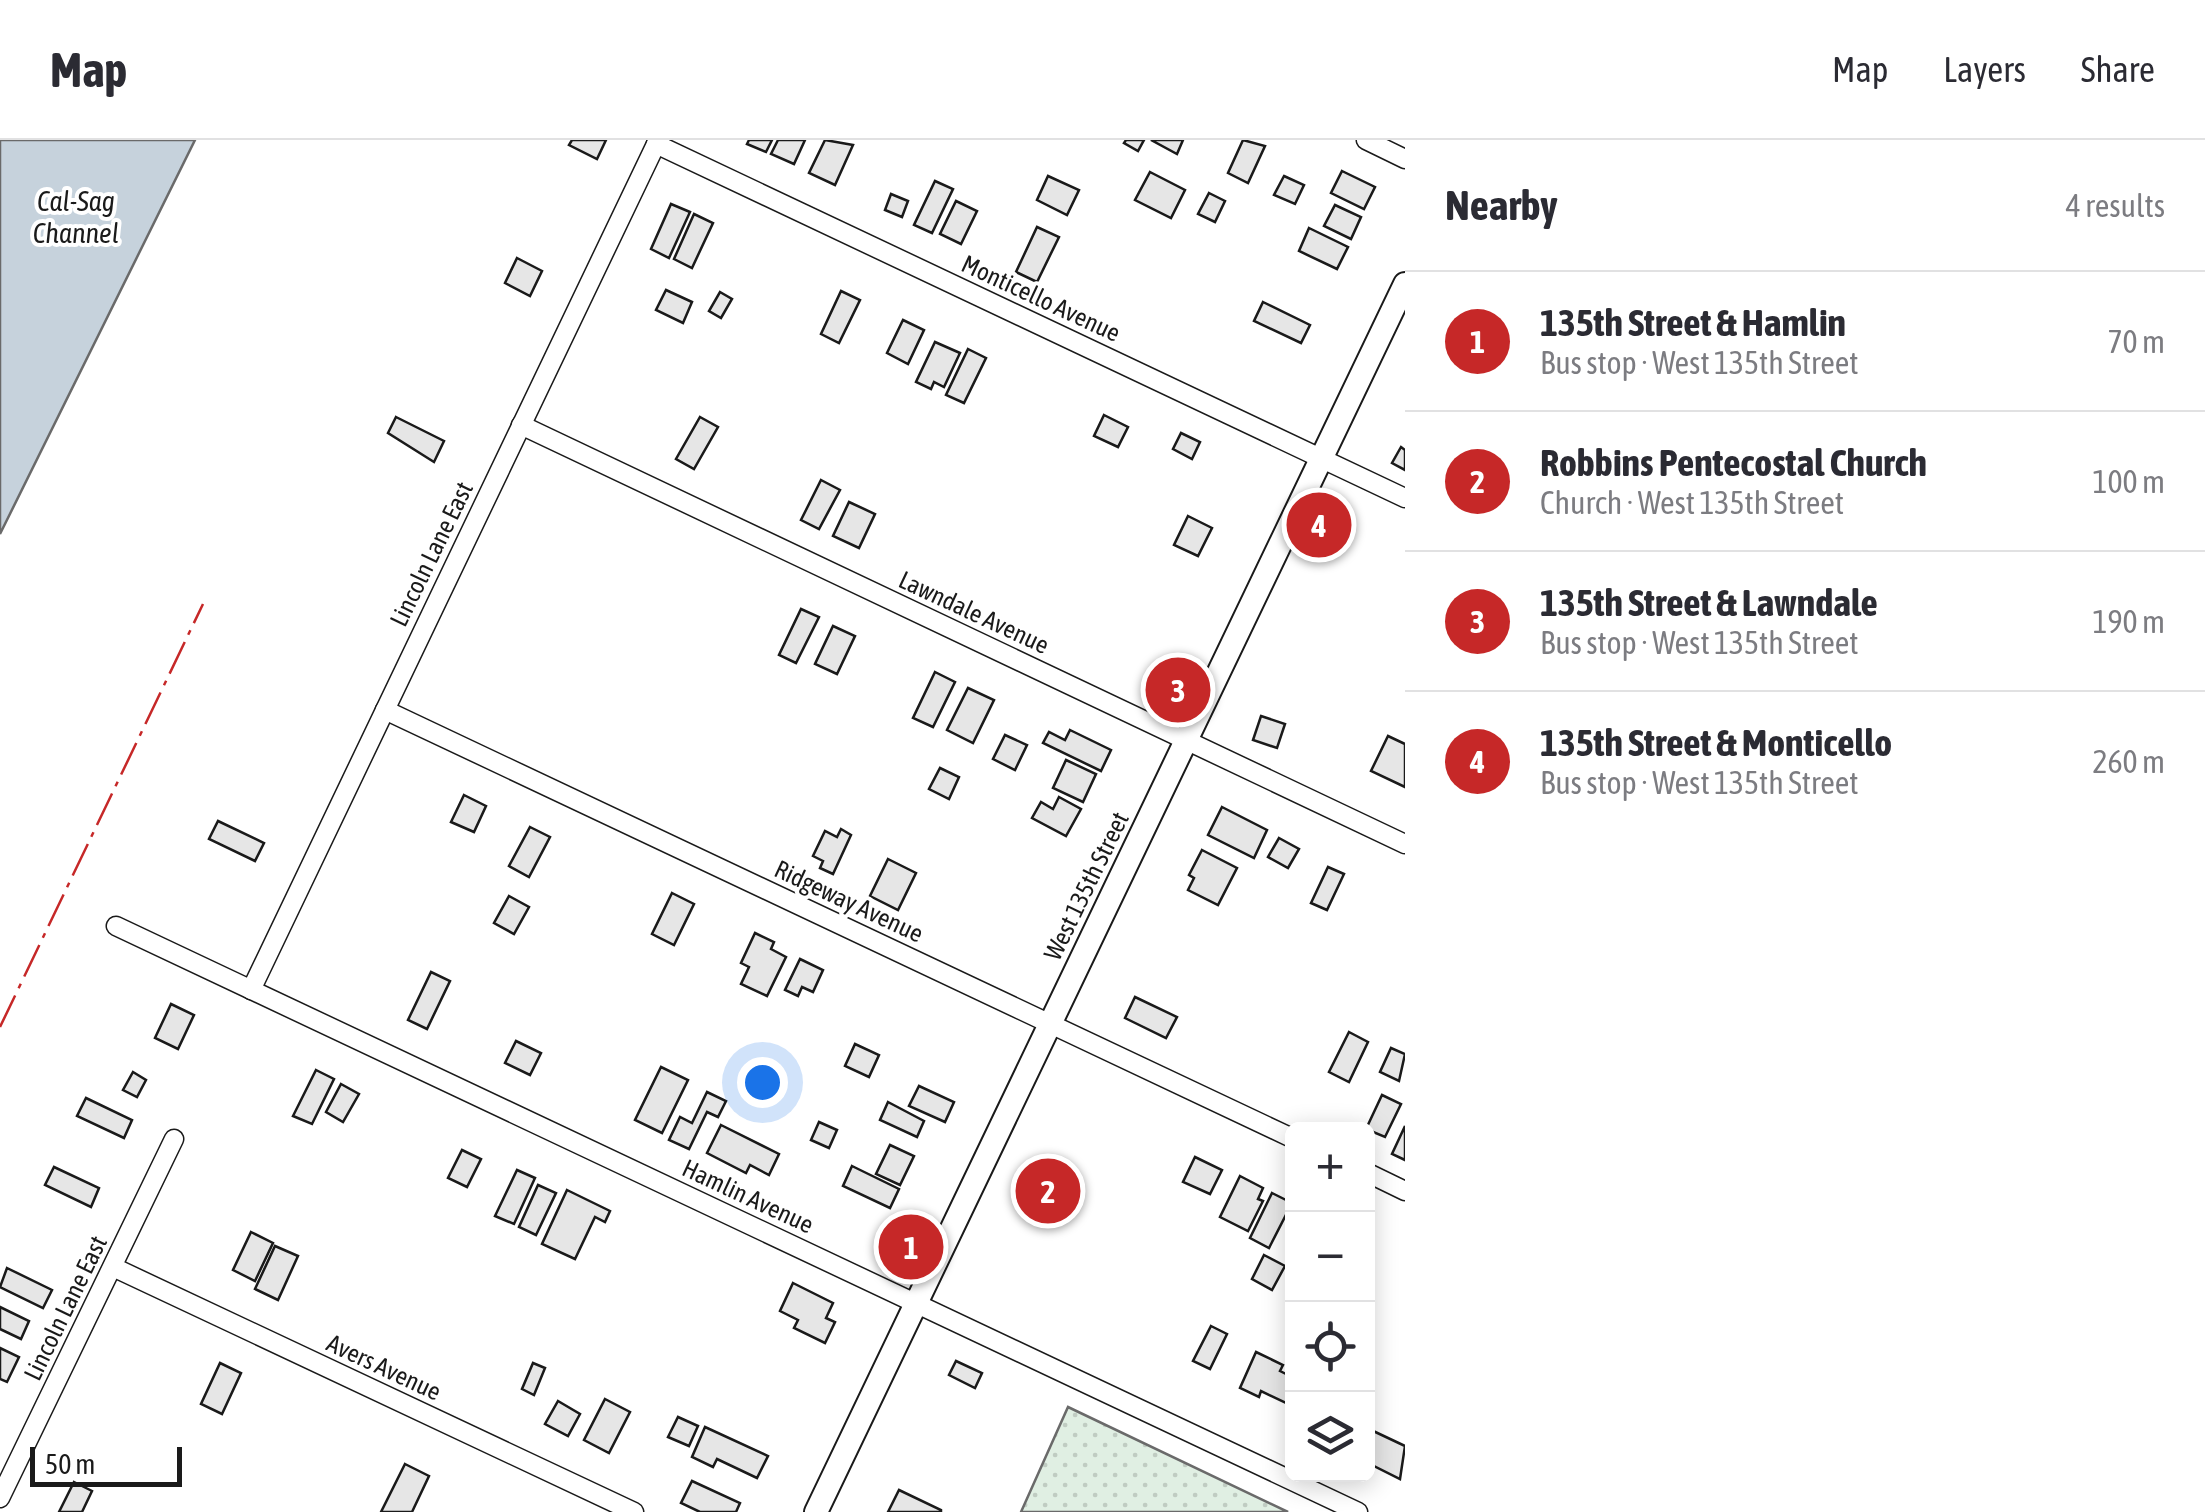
<!DOCTYPE html>
<html lang="en">
<head>
<meta charset="utf-8">
<style>
  body { margin:0; font-family:"Asap Condensed",sans-serif; background:#f2f2f3; color:#2b2b33 }
  .controls { position:absolute; right:30px; bottom:30px; display:grid; overflow:hidden; border-radius:15px; box-shadow:0 5px 25px #0003 }
  .controls button { width:90px; height:90px; display:grid; place-items:center; padding:0; border:0; border-bottom:2px solid #e1e1e2; background:#fff; color:#2b2b33; font:50px sans-serif }
  .scale { position:absolute; left:30px; bottom:25px; width:152px; box-sizing:border-box; padding-left:10px; border:5px solid #1a1a1a; border-top:0; font-size:28px; line-height:35px; white-space:nowrap; color:#1a1a1a; -webkit-text-stroke:8px #fff; paint-order:stroke }
  .you { position:absolute; left:762px; top:942px; width:35px; height:35px; margin:-25px; border:8px solid #fff; border-radius:50%; background:#1a73e8; box-shadow:0 0 0 15px #1a73e833 }
  .badge { display:grid; place-items:center; width:65px; height:65px; border-radius:50%; background:#c62828; color:#fff; font-size:32px; font-weight:700 }
  .pin { position:absolute; translate:-50% -50%; border:5px solid #fff; box-shadow:0 2px 10px #0006 }
  .list { margin:0; padding:0; list-style:none }
  h2 { display:flex; justify-content:space-between; align-items:center; height:130px; margin:0; padding:0 40px; font-size:42px }
  h2 small { font-size:32px; font-weight:400; color:#7c7c81 }
  .list li { display:grid; grid-template-columns:65px 1fr auto; gap:30px; align-items:center; box-sizing:border-box; height:140px; padding:0 40px; border-top:2px solid #e1e1e2 }
  .list b { display:block; font-size:38px; white-space:nowrap }
  .list p { margin:0; font-size:32px; white-space:nowrap; color:#7c7c81 }
  .list em { font-size:32px; font-style:normal; color:#7c7c81 }
  .icon { flex:none; width:55px; height:55px; fill:none; stroke:currentColor; stroke-width:2; stroke-linecap:round; stroke-linejoin:round }
  .map { position:relative; flex:none; width:1405px; height:1372px; overflow:hidden }
  header { display:flex; align-items:center; gap:60px; box-sizing:border-box; height:140px; padding:0 50px; background:#fff; border-bottom:2px solid #e1e1e2 }
  header strong { font-size:48px }
  nav { display:flex; gap:55px; margin-inline-start:auto; font-size:35px }
  main { display:flex }
  aside { flex:1; background:#fff }
  .map>svg:first-child { display:block }
</style>
</head>
<body>
<header>
<strong>Map</strong>
<nav><a>Map</a><a>Layers</a><a>Share</a></nav>
</header>
<main>
<div class="map">
<svg width="1405" height="1372" viewBox="0 0 1405 1372">
  <defs>
    <pattern id="grass-dots" width="8" height="8" patternUnits="userSpaceOnUse" patternTransform="scale(2.5)"><rect width="8" height="8" fill="#e0efe3"/><path d="M2 2h.1M6 6h.1" fill="none" stroke="#c0ccc2" stroke-width="1.8" stroke-linecap="round"/></pattern>
  </defs>
  <rect width="100%" height="100%" fill="#fff"/>
  <polygon fill="url(#grass-dots)" stroke="#6a6a6a" stroke-width="2.5" points="1068,1267 1288,1372 1021,1372"/>
  <polygon fill="#c6d2dc" stroke="#6a6a6a" stroke-width="2.5" points="0,0 195,0 0,394"/>
  <g fill="#e6e6e6" stroke="#1a1a1a" stroke-width="2.5">
    <polygon points="572,0 606,0 597,19 569,5"/>
    <polygon points="749,0 772,0 766,12 747,4"/>
    <polygon points="778,0 805,0 794,24 771,14"/>
    <polygon points="825,0 853,5 835,45 809,33"/>
    <polygon points="1126,0 1144,0 1138,11 1124,3"/>
    <polygon points="1151,0 1183,0 1177,14"/>
    <polygon points="1243,0 1265,6 1248,43 1228,33"/>
    <polygon points="1342,31 1375,47 1364,69 1331,53"/>
    <polygon points="1150,32 1185,50 1171,78 1135,60"/>
    <polygon points="1048,36 1079,50 1067,75 1037,60"/>
    <polygon points="1284,36 1304,45 1295,64 1274,55"/>
    <polygon points="935,41 953,49 932,93 914,85"/>
    <polygon points="1209,53 1225,61 1215,82 1198,74"/>
    <polygon points="891,54 908,61 902,77 885,70"/>
    <polygon points="956,61 977,71 961,104 940,94"/>
    <polygon points="671,64 690,72 669,118 651,109"/>
    <polygon points="1335,65 1361,77 1351,99 1324,86"/>
    <polygon points="694,74 713,83 692,128 674,119"/>
    <polygon points="1037,87 1059,97 1037,142 1016,132"/>
    <polygon points="1309,88 1348,107 1337,129 1299,111"/>
    <polygon points="517,118 542,131 530,156 505,143"/>
    <polygon points="666,150 692,162 683,183 656,170"/>
    <polygon points="841,151 860,160 839,203 821,194"/>
    <polygon points="720,152 732,159 721,178 709,171"/>
    <polygon points="1263,162 1310,185 1301,203 1254,181"/>
    <polygon points="903,180 924,190 908,224 887,213"/>
    <polygon points="935,202 960,213 944,247 934,242 931,249 916,242"/>
    <polygon points="968,209 986,218 964,263 946,255"/>
    <polygon points="1104,275 1128,287 1118,307 1094,296"/>
    <polygon points="396,277 444,301 434,322 388,293"/>
    <polygon points="700,277 718,287 694,329 676,319"/>
    <polygon points="1181,293 1200,302 1192,319 1173,309"/>
    <polygon points="1401,307 1405,310 1405,330 1392,323"/>
    <polygon points="821,340 840,350 819,389 801,380"/>
    <polygon points="849,362 875,374 859,408 833,396"/>
    <polygon points="1188,376 1212,388 1198,416 1174,405"/>
    <polygon points="801,469 819,477 796,523 779,515"/>
    <polygon points="833,486 855,496 837,534 815,524"/>
    <polygon points="935,532 955,542 933,587 913,578"/>
    <polygon points="968,548 994,560 973,603 947,590"/>
    <polygon points="1261,576 1285,584 1277,608 1253,600"/>
    <polygon points="1070,590 1111,610 1101,631 1043,603 1049,592 1065,600"/>
    <polygon points="1005,595 1027,605 1015,630 993,619"/>
    <polygon points="1388,596 1405,604 1405,647 1371,631"/>
    <polygon points="1066,620 1096,634 1083,662 1053,648"/>
    <polygon points="940,628 959,637 949,659 929,649"/>
    <polygon points="464,655 486,666 474,692 451,682"/>
    <polygon points="1059,657 1081,669 1066,696 1032,678 1041,662 1053,669"/>
    <polygon points="1222,667 1267,690 1254,718 1208,695"/>
    <polygon points="218,681 264,703 255,721 209,699"/>
    <polygon points="530,687 550,697 529,737 509,726"/>
    <polygon points="841,689 851,695 833,734 820,728 823,721 813,716 825,691 837,697"/>
    <polygon points="1279,698 1299,709 1288,728 1268,717"/>
    <polygon points="1202,710 1237,728 1218,765 1188,750 1194,738 1189,735"/>
    <polygon points="888,719 916,733 898,770 870,756"/>
    <polygon points="1328,727 1344,734 1327,770 1311,763"/>
    <polygon points="672,753 694,764 674,805 652,794"/>
    <polygon points="509,756 529,767 514,794 494,783"/>
    <polygon points="755,793 774,802 771,809 786,817 767,856 741,844 749,827 741,823"/>
    <polygon points="800,819 823,830 813,852 802,847 798,856 785,850"/>
    <polygon points="431,832 450,841 427,889 408,880"/>
    <polygon points="1135,857 1177,877 1166,898 1125,878"/>
    <polygon points="171,864 194,875 178,909 155,898"/>
    <polygon points="1349,892 1368,902 1349,942 1329,932"/>
    <polygon points="516,901 541,913 530,935 505,923"/>
    <polygon points="855,904 879,915 869,937 845,926"/>
    <polygon points="1391,908 1405,914 1399,941 1380,932"/>
    <polygon points="661,927 688,940 662,993 635,980"/>
    <polygon points="316,930 334,939 312,984 293,976"/>
    <polygon points="133,932 146,940 137,957 123,950"/>
    <polygon points="341,944 359,954 343,982 326,972"/>
    <polygon points="919,946 954,962 945,982 909,966"/>
    <polygon points="707,952 726,961 718,977 707,972 689,1009 669,1000 680,977 692,983"/>
    <polygon points="1382,955 1401,964 1385,997 1366,989"/>
    <polygon points="86,958 132,980 124,998 77,976"/>
    <polygon points="888,962 924,981 917,997 880,980"/>
    <polygon points="819,982 837,990 829,1008 811,1000"/>
    <polygon points="721,985 779,1014 769,1035 750,1025 746,1033 707,1013"/>
    <polygon points="1405,986 1405,1020 1392,1014"/>
    <polygon points="890,1005 914,1016 900,1045 876,1034"/>
    <polygon points="462,1010 481,1019 467,1047 448,1038"/>
    <polygon points="1195,1017 1222,1030 1210,1054 1183,1042"/>
    <polygon points="852,1026 899,1049 890,1068 843,1046"/>
    <polygon points="54,1027 99,1048 91,1067 45,1045"/>
    <polygon points="517,1030 535,1038 514,1084 495,1076"/>
    <polygon points="1028,1033 1065,1050 1051,1078 1015,1061"/>
    <polygon points="1240,1036 1263,1048 1258,1059 1263,1061 1248,1091 1220,1077"/>
    <polygon points="538,1045 556,1053 536,1095 519,1087"/>
    <polygon points="567,1050 610,1071 605,1082 595,1077 575,1119 542,1104"/>
    <polygon points="1272,1053 1292,1063 1269,1108 1250,1098"/>
    <polygon points="251,1092 273,1103 255,1141 233,1130"/>
    <polygon points="275,1106 298,1116 278,1160 255,1149"/>
    <polygon points="1264,1115 1285,1126 1272,1150 1252,1139"/>
    <polygon points="7,1128 52,1150 43,1168 0,1147"/>
    <polygon points="793,1143 833,1163 826,1178 835,1182 825,1203 794,1188 798,1180 780,1171"/>
    <polygon points="0,1167 29,1181 21,1199 0,1189"/>
    <polygon points="1211,1186 1227,1194 1210,1229 1193,1221"/>
    <polygon points="0,1208 19,1217 7,1242 0,1239"/>
    <polygon points="1256,1212 1283,1225 1280,1231 1292,1237 1288,1264 1261,1251 1259,1257 1240,1248"/>
    <polygon points="956,1221 982,1233 975,1248 949,1235"/>
    <polygon points="220,1223 241,1233 222,1274 201,1264"/>
    <polygon points="533,1223 545,1228 534,1255 522,1249"/>
    <polygon points="605,1259 630,1272 609,1313 584,1300"/>
    <polygon points="558,1261 580,1274 568,1296 545,1284"/>
    <polygon points="678,1277 698,1286 689,1306 668,1297"/>
    <polygon points="705,1287 768,1316 757,1338 717,1319 713,1327 692,1317"/>
    <polygon points="1369,1289 1405,1306 1400,1339 1368,1323"/>
    <polygon points="405,1324 429,1336 412,1372 381,1372"/>
    <polygon points="692,1341 740,1363 736,1372 700,1372 681,1363"/>
    <polygon points="74,1342 92,1351 82,1372 59,1372"/>
    <polygon points="899,1350 941,1370 941,1372 888,1372"/>
  </g>
  <g fill="none" stroke-linecap="round" stroke-linejoin="round">
    <defs>
      <g id="minor">
        <polyline points="1366,0 1405,19"/>
        <polyline points="656,4 1405,358"/>
        <polyline points="521,285 1405,704"/>
        <polyline points="385,570 1292,998"/>
        <polyline points="116,786 1358,1372"/>
        <polyline points="251,850 658,0"/>
        <polyline points="1368,1033 1405,1051"/>
        <polyline points="113,1127 634,1372"/>
        <polyline points="0,1358 174,999"/>
      </g>
      <polyline id="tertiary" points="816,1372 1405,144"/>
    </defs>
    <use href="#minor" stroke="#1a1a1a" stroke-width="21"/>
    <use href="#tertiary" stroke="#1a1a1a" stroke-width="26"/>
    <use href="#minor" stroke="#fff" stroke-width="18"/>
    <use href="#tertiary" stroke="#fff" stroke-width="22"/>
    <polyline stroke="#c62828" stroke-width="2.5" stroke-dasharray="35 8 5 8" stroke-linecap="butt" points="0,887 203,464"/>
  </g>
  <g text-anchor="middle" stroke-width="8" stroke-linejoin="round" paint-order="stroke">
    <g font-size="25" fill="#1a1a1a" stroke="#fff">
      <text transform="translate(1041 158) rotate(25)" y="9">Monticello Avenue</text>
      <text transform="translate(431 414) rotate(-64)" y="9">Lincoln Lane East</text>
      <text transform="translate(974 472) rotate(25)" y="9">Lawndale Avenue</text>
      <text transform="translate(1086 746) rotate(-64)" y="9">West 135th Street</text>
      <text transform="translate(849 761) rotate(25)" y="9">Ridgeway Avenue</text>
      <text transform="translate(748 1056) rotate(25)" y="9">Hamlin Avenue</text>
      <text transform="translate(65 1168) rotate(-64)" y="9">Lincoln Lane East</text>
      <text transform="translate(384 1227) rotate(25)" y="9">Avers Avenue</text>
    </g>
    <g font-size="28" font-style="italic" fill="#1a1a1a" stroke="#fff">
      <text x="76" y="71">Cal-Sag<tspan x="76" dy="32">Channel</tspan></text>
    </g>
  </g>
</svg>
<div class="controls">
<button>+</button>
<button>−</button>
<button><svg class="icon" aria-label="locate" viewBox="0 0 24 24"><circle cx="12" cy="12" r="6"/><path d="M12 2v4M12 18v4M2 12h4M18 12h4"/></svg></button>
<button><svg class="icon" aria-label="layers" viewBox="0 0 24 24"><path d="M12 4l9 5-9 5-9-5zM3 14l9 5 9-5"/></svg></button>
</div>
<div class="scale">50 m</div>
<div class="you"></div>
<div class="pin badge" style="left:911px;top:1107px">1</div>
<div class="pin badge" style="left:1048px;top:1051px">2</div>
<div class="pin badge" style="left:1178px;top:550px">3</div>
<div class="pin badge" style="left:1319px;top:385px">4</div>
</div>
<aside>
<h2>Nearby<small>4 results</small></h2>
<ul class="list">
<li><span class="badge">1</span><div><b>135th Street &amp; Hamlin</b><p>Bus stop · West 135th Street</p></div><em>70 m</em></li>
<li><span class="badge">2</span><div><b>Robbins Pentecostal Church</b><p>Church · West 135th Street</p></div><em>100 m</em></li>
<li><span class="badge">3</span><div><b>135th Street &amp; Lawndale</b><p>Bus stop · West 135th Street</p></div><em>190 m</em></li>
<li><span class="badge">4</span><div><b>135th Street &amp; Monticello</b><p>Bus stop · West 135th Street</p></div><em>260 m</em></li>
</ul>
</aside>
</main>
</body>
</html>
